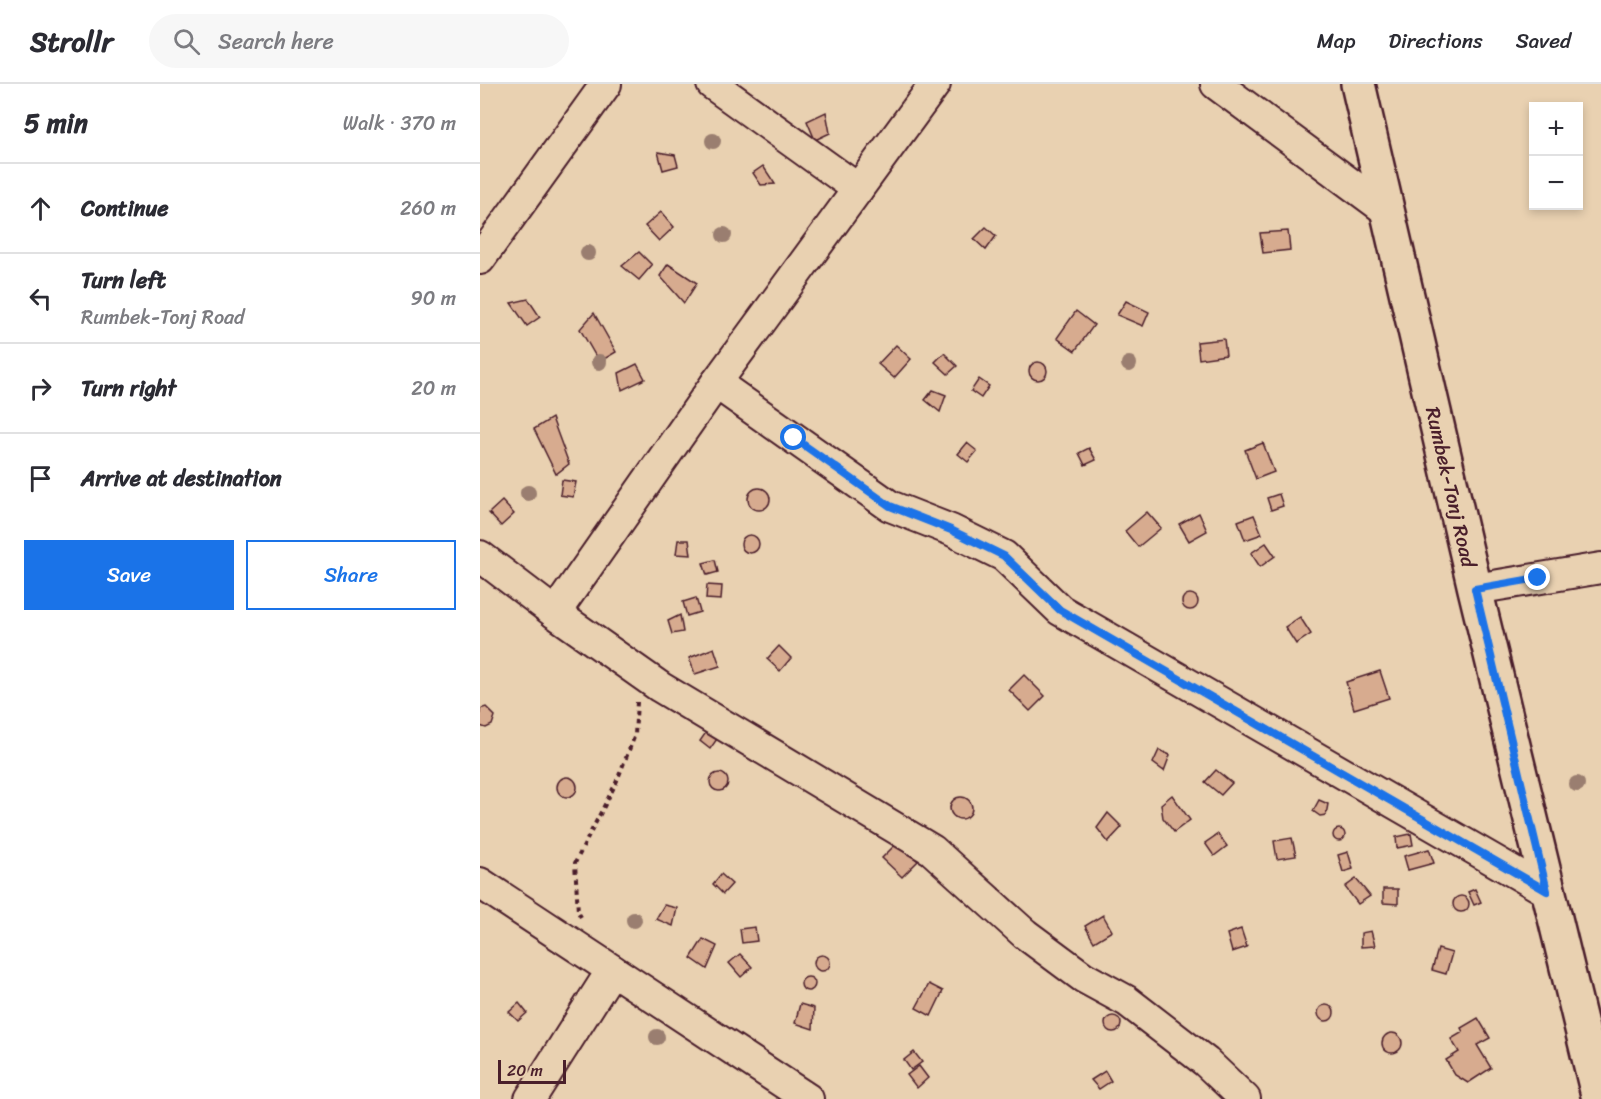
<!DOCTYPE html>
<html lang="en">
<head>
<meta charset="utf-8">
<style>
  body { margin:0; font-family:Sriracha,sans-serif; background:#f7f7f7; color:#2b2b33 }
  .controls { position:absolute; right:18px; top:18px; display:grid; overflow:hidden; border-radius:0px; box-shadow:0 3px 9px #0003 }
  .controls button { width:54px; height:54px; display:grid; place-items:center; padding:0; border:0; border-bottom:2px solid #e1e1e2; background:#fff; color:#2b2b33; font:30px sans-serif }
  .scale { position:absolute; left:18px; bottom:15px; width:68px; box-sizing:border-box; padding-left:6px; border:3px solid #4a1f2b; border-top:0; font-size:16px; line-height:21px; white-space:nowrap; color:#4a1f2b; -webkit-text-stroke:4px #e9d1b1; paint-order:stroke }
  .stop { position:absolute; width:18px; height:18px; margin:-14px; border:4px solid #1a73e8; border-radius:50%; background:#fff }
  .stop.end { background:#1a73e8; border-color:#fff; box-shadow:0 2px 6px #0008 }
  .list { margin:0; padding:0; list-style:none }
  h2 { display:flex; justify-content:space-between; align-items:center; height:78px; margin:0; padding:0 24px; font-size:26px }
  h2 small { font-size:20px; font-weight:400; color:#7c7c81 }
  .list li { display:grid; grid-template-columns:39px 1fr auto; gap:18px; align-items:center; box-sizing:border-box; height:90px; padding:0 24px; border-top:2px solid #e1e1e2 }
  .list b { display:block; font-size:22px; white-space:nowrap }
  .list p { margin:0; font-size:20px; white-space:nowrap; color:#7c7c81 }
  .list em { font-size:20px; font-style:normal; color:#7c7c81 }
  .actions { display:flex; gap:12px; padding:18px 24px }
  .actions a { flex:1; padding:14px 0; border:2px solid #1a73e8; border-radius:0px; text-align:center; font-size:21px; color:#1a73e8 }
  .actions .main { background:#1a73e8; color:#fff }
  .icon { flex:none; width:33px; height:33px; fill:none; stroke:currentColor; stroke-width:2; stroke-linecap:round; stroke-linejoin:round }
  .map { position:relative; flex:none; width:1121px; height:1015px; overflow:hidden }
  header { display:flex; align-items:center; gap:36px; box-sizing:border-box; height:84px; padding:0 30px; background:#fff; border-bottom:2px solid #e1e1e2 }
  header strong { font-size:28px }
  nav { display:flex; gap:33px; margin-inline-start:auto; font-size:21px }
  .search { width:420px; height:54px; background:#f7f7f7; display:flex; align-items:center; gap:15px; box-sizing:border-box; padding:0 21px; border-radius:33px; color:#7c7c81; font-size:22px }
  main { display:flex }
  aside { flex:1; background:#fff }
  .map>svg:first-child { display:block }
</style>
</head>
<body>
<header>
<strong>Strollr</strong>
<div class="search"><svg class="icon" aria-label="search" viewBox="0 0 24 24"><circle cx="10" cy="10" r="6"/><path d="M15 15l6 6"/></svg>Search here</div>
<nav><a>Map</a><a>Directions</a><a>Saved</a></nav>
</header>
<main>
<aside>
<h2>5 min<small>Walk · 370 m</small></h2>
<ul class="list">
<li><svg class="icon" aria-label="ahead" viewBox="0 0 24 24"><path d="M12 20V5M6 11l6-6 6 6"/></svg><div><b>Continue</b></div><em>260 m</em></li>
<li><svg class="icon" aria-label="left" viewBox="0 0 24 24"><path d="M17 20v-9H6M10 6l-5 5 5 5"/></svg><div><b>Turn left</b><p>Rumbek-Tonj Road</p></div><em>90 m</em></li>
<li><svg class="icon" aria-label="right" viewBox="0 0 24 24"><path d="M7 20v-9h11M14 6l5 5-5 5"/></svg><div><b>Turn right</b></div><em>20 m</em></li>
<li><svg class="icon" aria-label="arrive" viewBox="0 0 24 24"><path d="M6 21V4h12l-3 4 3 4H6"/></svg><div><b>Arrive at destination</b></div></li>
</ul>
<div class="actions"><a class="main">Save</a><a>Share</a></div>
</aside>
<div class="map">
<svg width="1121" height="1015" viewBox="0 0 1121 1015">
  <rect width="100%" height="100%" fill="#e9d1b1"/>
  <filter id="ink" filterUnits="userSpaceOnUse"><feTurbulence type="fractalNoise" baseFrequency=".0167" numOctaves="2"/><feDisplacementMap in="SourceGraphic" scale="12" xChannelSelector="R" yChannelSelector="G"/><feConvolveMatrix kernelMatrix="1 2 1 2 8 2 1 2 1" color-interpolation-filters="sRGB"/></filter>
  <g filter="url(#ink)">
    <g fill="#d7ab8f" stroke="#4a1f2b" stroke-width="1.5">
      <polygon points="346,28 350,49 335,56 327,37"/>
      <polygon points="178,68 195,71 198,82 183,86"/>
      <polygon points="283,82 295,100 281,101 273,89"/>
      <polygon points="181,128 194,143 179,157 165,142"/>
      <polygon points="506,143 516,152 506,166 494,155"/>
      <polygon points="808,147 810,166 783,169 780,149"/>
      <polygon points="159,168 172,181 159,196 142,182"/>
      <polygon points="188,180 217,199 204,219 180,192"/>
      <polygon points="48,215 60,233 47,242 31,219"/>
      <polygon points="646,217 669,228 663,242 637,231"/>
      <polygon points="596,227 614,241 595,267 577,254"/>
      <polygon points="114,229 136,268 119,278 100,245"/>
      <polygon points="744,255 746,271 719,275 717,258"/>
      <polygon points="416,261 431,275 414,294 398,280"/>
      <polygon points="464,269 477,282 468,290 455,278"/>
      <circle cx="558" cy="287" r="9"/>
      <polygon points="157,280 165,295 142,306 139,289"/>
      <polygon points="499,295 509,302 501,314 491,307"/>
      <polygon points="453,306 466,311 460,328 445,316"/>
      <polygon points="72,334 89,380 76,390 54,345"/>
      <polygon points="487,359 497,367 488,378 478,370"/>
      <polygon points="783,359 794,388 776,395 765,366"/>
      <polygon points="609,364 616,376 605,381 599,369"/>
      <polygon points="82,396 96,398 93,413 80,411"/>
      <circle cx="279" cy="415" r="11"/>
      <polygon points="799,410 803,422 791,426 787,414"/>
      <polygon points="22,417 34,430 21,442 9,429"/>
      <polygon points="667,428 681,444 658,463 645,447"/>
      <polygon points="719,429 727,447 709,457 699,440"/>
      <polygon points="774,431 782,450 765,456 758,437"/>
      <circle cx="270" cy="460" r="9"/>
      <polygon points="198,456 209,456 211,471 196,470"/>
      <polygon points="786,459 795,472 780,483 771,469"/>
      <polygon points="235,476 238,488 227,491 223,479"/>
      <polygon points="227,501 242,502 241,516 226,515"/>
      <circle cx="710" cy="518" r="8"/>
      <polygon points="216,514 220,528 207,532 203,518"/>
      <polygon points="200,531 203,548 192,550 188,537"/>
      <polygon points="820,533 831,550 816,560 805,543"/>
      <polygon points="299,562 311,574 300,587 287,575"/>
      <polygon points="234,564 240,582 215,590 209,574"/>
      <polygon points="900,587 909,614 874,625 866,598"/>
      <polygon points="544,591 565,612 550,627 529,606"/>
      <polygon points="6,623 15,632 12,641 6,644 0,642 0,625"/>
      <polygon points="227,647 237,655 230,665 220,657"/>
      <polygon points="679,666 690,671 684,687 673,679"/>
      <polygon points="736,686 752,699 741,711 725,698"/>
      <circle cx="239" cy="698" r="9"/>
      <circle cx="87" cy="703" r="10"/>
      <polygon points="692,711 710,736 694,748 683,734 681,720"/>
      <circle cx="481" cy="724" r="11"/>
      <polygon points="839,716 848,720 846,731 840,732 833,727"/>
      <polygon points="628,729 642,743 628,758 617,744"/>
      <circle cx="859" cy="751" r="6"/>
      <polygon points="738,750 747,762 734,772 725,759"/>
      <polygon points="931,750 933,761 917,764 916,753"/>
      <polygon points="812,754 816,772 797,775 794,757"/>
      <polygon points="418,758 438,777 422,793 402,774"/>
      <polygon points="949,765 954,779 928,786 924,772"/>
      <polygon points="868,768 873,785 863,788 858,771"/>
      <polygon points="241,790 252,800 243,810 233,800"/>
      <polygon points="876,795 890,812 878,820 865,803"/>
      <polygon points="903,805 918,805 918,820 903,819"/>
      <polygon points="995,805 1001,818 994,821 988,808"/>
      <circle cx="981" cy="820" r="8"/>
      <polygon points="184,821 197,824 193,842 176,835"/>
      <polygon points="623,831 632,847 614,858 605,842"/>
      <polygon points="275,843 277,857 262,859 260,845"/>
      <polygon points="761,845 767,863 752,868 747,850"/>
      <polygon points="891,847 895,862 881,863 881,849"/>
      <polygon points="223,855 237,862 227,885 211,874"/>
      <polygon points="958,865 972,869 966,890 952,886"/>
      <polygon points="260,870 272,883 261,893 249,879"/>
      <circle cx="342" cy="879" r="8"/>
      <circle cx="328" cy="900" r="7"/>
      <polygon points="449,900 463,907 451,932 436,924"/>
      <polygon points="39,919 47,929 38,937 29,928"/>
      <polygon points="320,920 334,924 333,945 315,939"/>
      <circle cx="846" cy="929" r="8"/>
      <circle cx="633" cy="940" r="8"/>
      <polygon points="998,934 1010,954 997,961 1011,984 988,999 975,991 966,976 979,968 971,955 983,948 981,944"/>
      <circle cx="912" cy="959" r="10"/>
      <polygon points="434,968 442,978 431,986 424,976"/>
      <polygon points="439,982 448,994 437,1004 427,991"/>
      <polygon points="625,987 631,997 619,1005 611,996"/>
    </g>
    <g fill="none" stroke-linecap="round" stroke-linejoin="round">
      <defs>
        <g id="minor">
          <polyline points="232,0 378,105"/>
          <polyline points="736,0 906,126"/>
          <polyline points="0,175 126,0"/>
          <polyline points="236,299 455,0"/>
          <polyline points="0,472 75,529 180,603 452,766 545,850 603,893 647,917 726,978 765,1015"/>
          <polyline points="995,505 1121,484"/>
          <polyline points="75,529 236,299 410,422 471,446 524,472 580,526 1067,807"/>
          <polyline points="0,799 328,1015"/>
          <polyline points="50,1015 132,886"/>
        </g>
        <polyline id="major" points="878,0 995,505 1119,1015"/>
      </defs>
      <use href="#minor" stroke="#4a1f2b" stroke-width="34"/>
      <use href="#major" stroke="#4a1f2b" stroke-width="38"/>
      <polyline stroke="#4a1f2b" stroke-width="4" stroke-dasharray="4.5 4.5" stroke-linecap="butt" points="101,833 98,828 95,779 136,699 155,651 157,618"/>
      <use href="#minor" stroke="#e9d1b1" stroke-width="30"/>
      <use href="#major" stroke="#e9d1b1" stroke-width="33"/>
    </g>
    <g fill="#9a7e70">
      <circle cx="233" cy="57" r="8"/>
      <circle cx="244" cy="151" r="8"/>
      <circle cx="108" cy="169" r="8"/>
      <circle cx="119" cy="278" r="8"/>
      <circle cx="649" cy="280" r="8"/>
      <circle cx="48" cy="409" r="8"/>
      <circle cx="1097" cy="700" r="8"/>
      <circle cx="154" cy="836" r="8"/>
      <circle cx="177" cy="953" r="8"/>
    </g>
  </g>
  <g fill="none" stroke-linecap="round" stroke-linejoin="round" filter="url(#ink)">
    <polyline stroke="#1a73e8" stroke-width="8" points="314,354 410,422 471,446 524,472 580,526 1067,807 995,505 1058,494"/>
  </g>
  <g text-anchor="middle" stroke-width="6" stroke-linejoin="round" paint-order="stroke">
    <g font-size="20" fill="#4a1f2b" stroke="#e9d1b1">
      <text transform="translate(971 403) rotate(77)" y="7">Rumbek-Tonj Road</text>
    </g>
  </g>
</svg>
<div class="controls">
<button>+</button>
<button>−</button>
</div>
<div class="scale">20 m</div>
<div class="stop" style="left:314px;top:354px"></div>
<div class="stop end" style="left:1058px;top:494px"></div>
</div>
</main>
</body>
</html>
